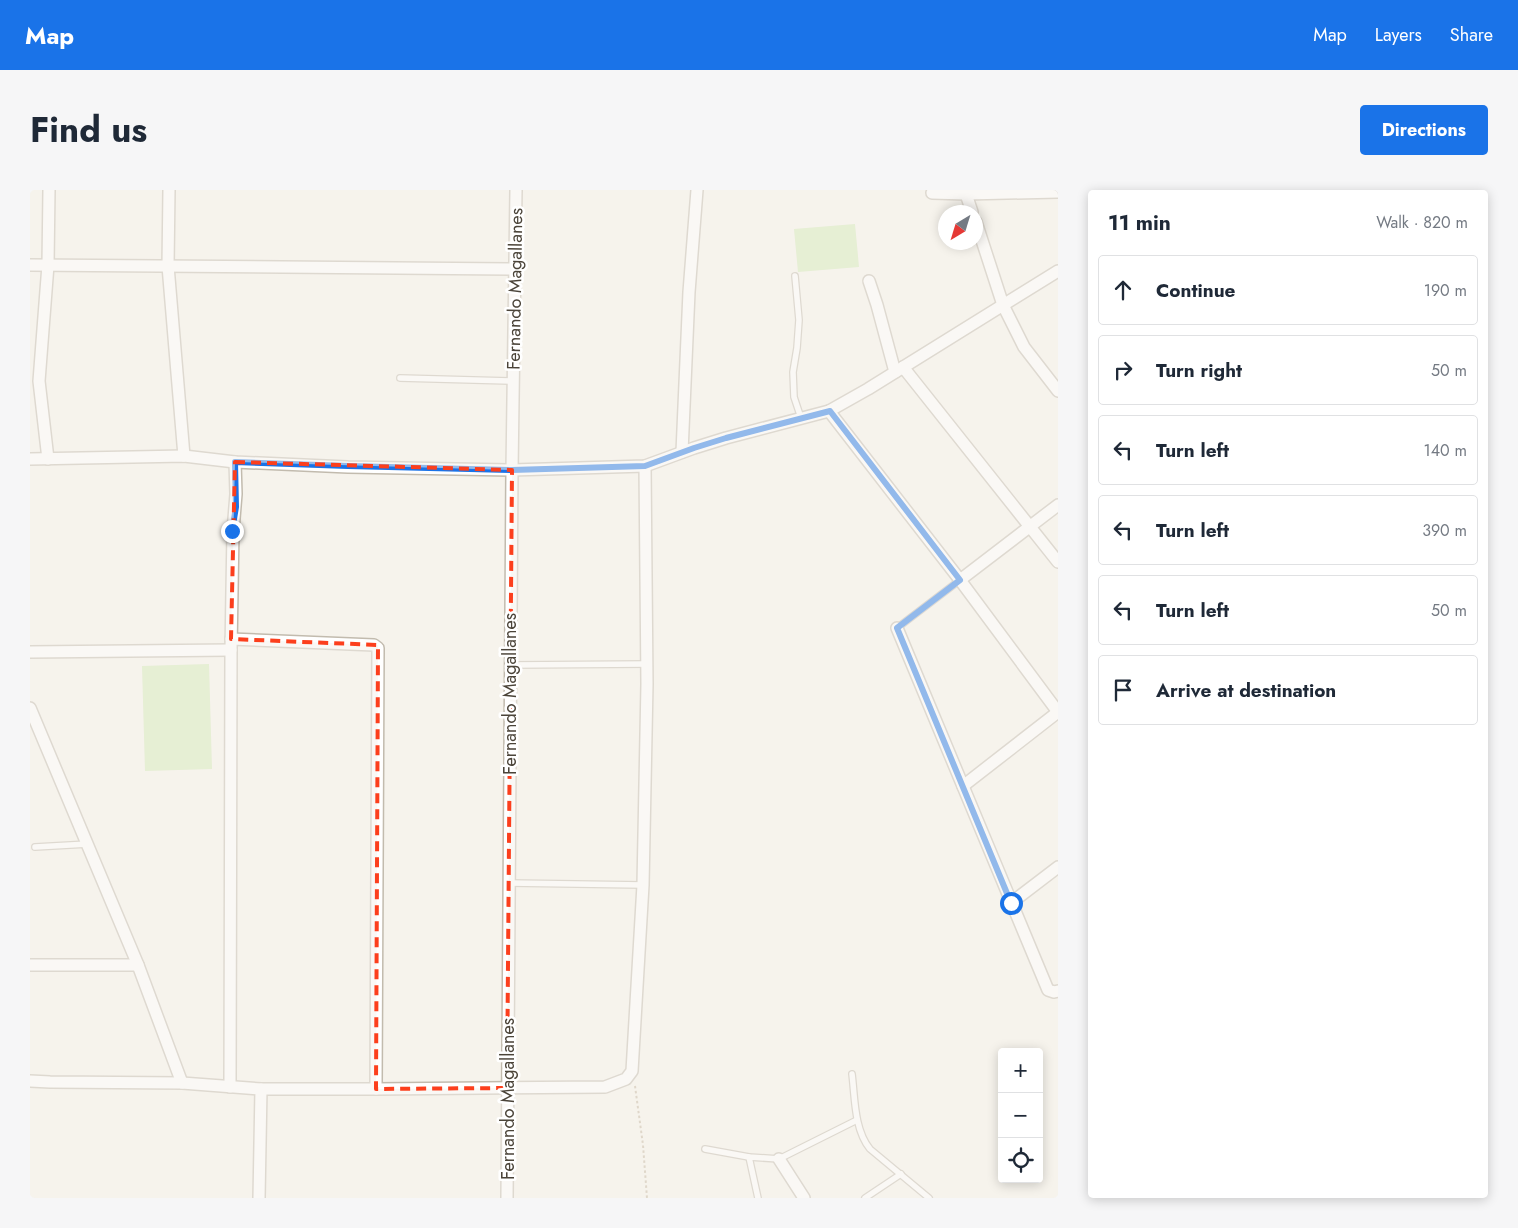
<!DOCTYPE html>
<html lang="en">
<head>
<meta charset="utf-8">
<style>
  body { margin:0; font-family:Jost,sans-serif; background:#f6f6f7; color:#1f2937 }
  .controls { position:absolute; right:15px; bottom:15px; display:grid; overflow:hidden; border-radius:5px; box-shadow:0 2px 12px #0003 }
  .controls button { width:45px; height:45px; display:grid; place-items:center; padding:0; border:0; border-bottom:1px solid #e0e1e3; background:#fff; color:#1f2937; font:25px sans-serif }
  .compass { position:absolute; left:908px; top:15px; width:45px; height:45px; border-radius:50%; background:#fff; box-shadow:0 2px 12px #0003; rotate:218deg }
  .stop { position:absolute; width:15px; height:15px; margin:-11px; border:4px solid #1a73e8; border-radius:50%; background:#fff }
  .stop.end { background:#1a73e8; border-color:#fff; box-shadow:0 1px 5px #0008 }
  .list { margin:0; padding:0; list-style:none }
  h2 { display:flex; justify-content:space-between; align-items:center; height:65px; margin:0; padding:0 20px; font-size:21px }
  h2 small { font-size:16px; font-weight:400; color:#747a83 }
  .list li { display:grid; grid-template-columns:32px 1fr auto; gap:15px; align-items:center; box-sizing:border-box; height:70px; margin:0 10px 10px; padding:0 10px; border:1px solid #e0e1e3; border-radius:5px }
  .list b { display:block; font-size:19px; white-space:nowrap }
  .list em { font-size:16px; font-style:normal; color:#747a83 }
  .icon { flex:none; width:28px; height:28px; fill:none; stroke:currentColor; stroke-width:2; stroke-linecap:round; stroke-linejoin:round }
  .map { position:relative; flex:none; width:1028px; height:1008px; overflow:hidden; border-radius:5px }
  header { display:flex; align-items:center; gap:30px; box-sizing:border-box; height:70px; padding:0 25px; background:#1a73e8; color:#fff }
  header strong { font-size:24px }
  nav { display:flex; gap:28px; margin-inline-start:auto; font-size:18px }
  .intro { display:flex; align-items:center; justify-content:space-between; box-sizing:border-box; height:120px; padding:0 30px }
  h1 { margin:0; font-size:35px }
  .button { padding:12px 22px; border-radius:5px; background:#1a73e8; color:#fff; font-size:18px; font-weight:700 }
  main { display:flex; gap:30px; padding:0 30px }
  aside { flex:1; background:#fff; border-radius:5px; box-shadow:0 2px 12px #0003 }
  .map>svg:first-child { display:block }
</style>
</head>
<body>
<header>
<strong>Map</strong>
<nav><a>Map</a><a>Layers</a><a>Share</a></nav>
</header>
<div class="intro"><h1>Find us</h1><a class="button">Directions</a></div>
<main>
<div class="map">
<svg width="1028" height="1008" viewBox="0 0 1028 1008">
  <rect width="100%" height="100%" fill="#f6f3ec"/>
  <g fill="#d2eab5">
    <polygon points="825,34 829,77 768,82 764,39"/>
    <polygon points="179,474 182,579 115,581 112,476"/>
  </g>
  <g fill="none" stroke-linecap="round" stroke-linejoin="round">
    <defs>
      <g id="service">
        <polyline points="765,86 769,130 767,158 763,182 764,207 771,228"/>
        <polyline points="370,188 484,191"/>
        <polyline points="867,438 930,390"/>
        <polyline points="481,475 617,474"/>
        <polyline points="5,657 58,654"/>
        <polyline points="479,693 613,695"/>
        <path d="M822 884C825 908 824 939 840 959L899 1008"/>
        <polyline points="675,959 719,967 749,969 827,930"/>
        <polyline points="719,967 728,1008"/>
        <polyline points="835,1008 871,984"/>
      </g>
      <g id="minor">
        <polyline points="139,0 138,76 154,266"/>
        <polyline points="902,3 936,4 1028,2"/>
        <polyline points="936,4 942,22"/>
        <polyline points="946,32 973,115 994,157 1028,201"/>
        <polyline points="0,75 486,79"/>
        <polyline points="839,91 847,115 865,182"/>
        <polyline points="873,177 1028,372"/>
        <polyline points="799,221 930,390 1028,522"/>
        <polyline points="652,262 659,102 667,0"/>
        <polyline points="0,269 154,266 205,272 318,277 482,280 615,276 664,258 696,248 799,221 838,199 1028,81"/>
        <polyline points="18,269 9,191 18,75 19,0"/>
        <polyline points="930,390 1028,315"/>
        <polyline points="867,438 1018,800 1024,802 1028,801"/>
        <polyline points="201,449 344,455 348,458 346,899"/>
        <polyline points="0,462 201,460"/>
        <polyline points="0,518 108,775 152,893"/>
        <polyline points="933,596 1028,522"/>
        <polyline points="981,713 1028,677"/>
        <polyline points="0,775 108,775"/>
        <polyline points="0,891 20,892 152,893 231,899 346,899 575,897 596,889 602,881 613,695 617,494 615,276"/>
        <polyline points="200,897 201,460 203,341 206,304 205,272"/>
        <polyline points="749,969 774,1008"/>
        <polyline points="229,1008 231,899"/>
        <polyline points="477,1008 482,280 486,0"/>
      </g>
    </defs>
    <use href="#service" stroke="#c2bbae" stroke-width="8"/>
    <use href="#minor" stroke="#c2bbae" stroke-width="14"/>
    <polyline stroke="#c4b79f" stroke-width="2" stroke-dasharray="2.5 2.5" stroke-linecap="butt" points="605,896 613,955 617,1008"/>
    <use href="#service" stroke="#fff" stroke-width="5.5"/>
    <use href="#minor" stroke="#fff" stroke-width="11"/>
  </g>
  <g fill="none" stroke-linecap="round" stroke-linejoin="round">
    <polyline stroke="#1a73e8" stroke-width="6" points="202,341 206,317 205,272 318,276 482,280 615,276 664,258 696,248 800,221 930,390 867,438 981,713"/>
  </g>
  <path d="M0 0H1028V1008H0ZM205 272 482 280 477 898 346 899 348 455 201 449Z" fill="#f6f3ec" fill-opacity=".55" fill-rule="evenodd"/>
  <path fill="none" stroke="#fc3f1d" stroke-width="4" stroke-dasharray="10 6" stroke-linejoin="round" d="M205 272 482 280 477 898 346 899 348 455 201 449Z"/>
  <g text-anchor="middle" stroke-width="5" stroke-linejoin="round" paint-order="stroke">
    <g font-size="18" fill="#4b4439" stroke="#fff">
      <text transform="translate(485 99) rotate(-89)" y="6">Fernando Magallanes</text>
      <text transform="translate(480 504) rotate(-90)" y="6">Fernando Magallanes</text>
      <text transform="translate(478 909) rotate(-90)" y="6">Fernando Magallanes</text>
    </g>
  </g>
</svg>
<div class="controls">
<button>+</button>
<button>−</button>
<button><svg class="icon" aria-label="locate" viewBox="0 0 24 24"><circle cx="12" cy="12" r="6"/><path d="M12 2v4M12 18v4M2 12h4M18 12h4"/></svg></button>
</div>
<svg class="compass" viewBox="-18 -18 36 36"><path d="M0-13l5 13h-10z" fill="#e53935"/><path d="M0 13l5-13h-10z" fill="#747a83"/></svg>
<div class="stop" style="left:981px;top:713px"></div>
<div class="stop end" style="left:202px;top:341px"></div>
</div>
<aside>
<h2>11 min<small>Walk · 820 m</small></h2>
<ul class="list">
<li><svg class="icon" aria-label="ahead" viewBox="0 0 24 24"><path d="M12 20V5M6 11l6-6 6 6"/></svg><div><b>Continue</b></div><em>190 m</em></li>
<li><svg class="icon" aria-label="right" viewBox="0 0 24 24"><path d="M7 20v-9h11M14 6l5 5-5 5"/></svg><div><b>Turn right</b></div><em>50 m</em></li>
<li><svg class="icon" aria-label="left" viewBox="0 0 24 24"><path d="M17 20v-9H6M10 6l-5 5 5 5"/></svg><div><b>Turn left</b></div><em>140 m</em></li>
<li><svg class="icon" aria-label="left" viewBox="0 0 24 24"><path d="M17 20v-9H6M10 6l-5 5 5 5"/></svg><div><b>Turn left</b></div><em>390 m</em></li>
<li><svg class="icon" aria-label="left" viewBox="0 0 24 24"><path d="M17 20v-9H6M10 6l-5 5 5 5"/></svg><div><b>Turn left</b></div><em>50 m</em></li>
<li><svg class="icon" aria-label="arrive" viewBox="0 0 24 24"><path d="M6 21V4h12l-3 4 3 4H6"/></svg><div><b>Arrive at destination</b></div></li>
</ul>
</aside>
</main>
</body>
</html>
